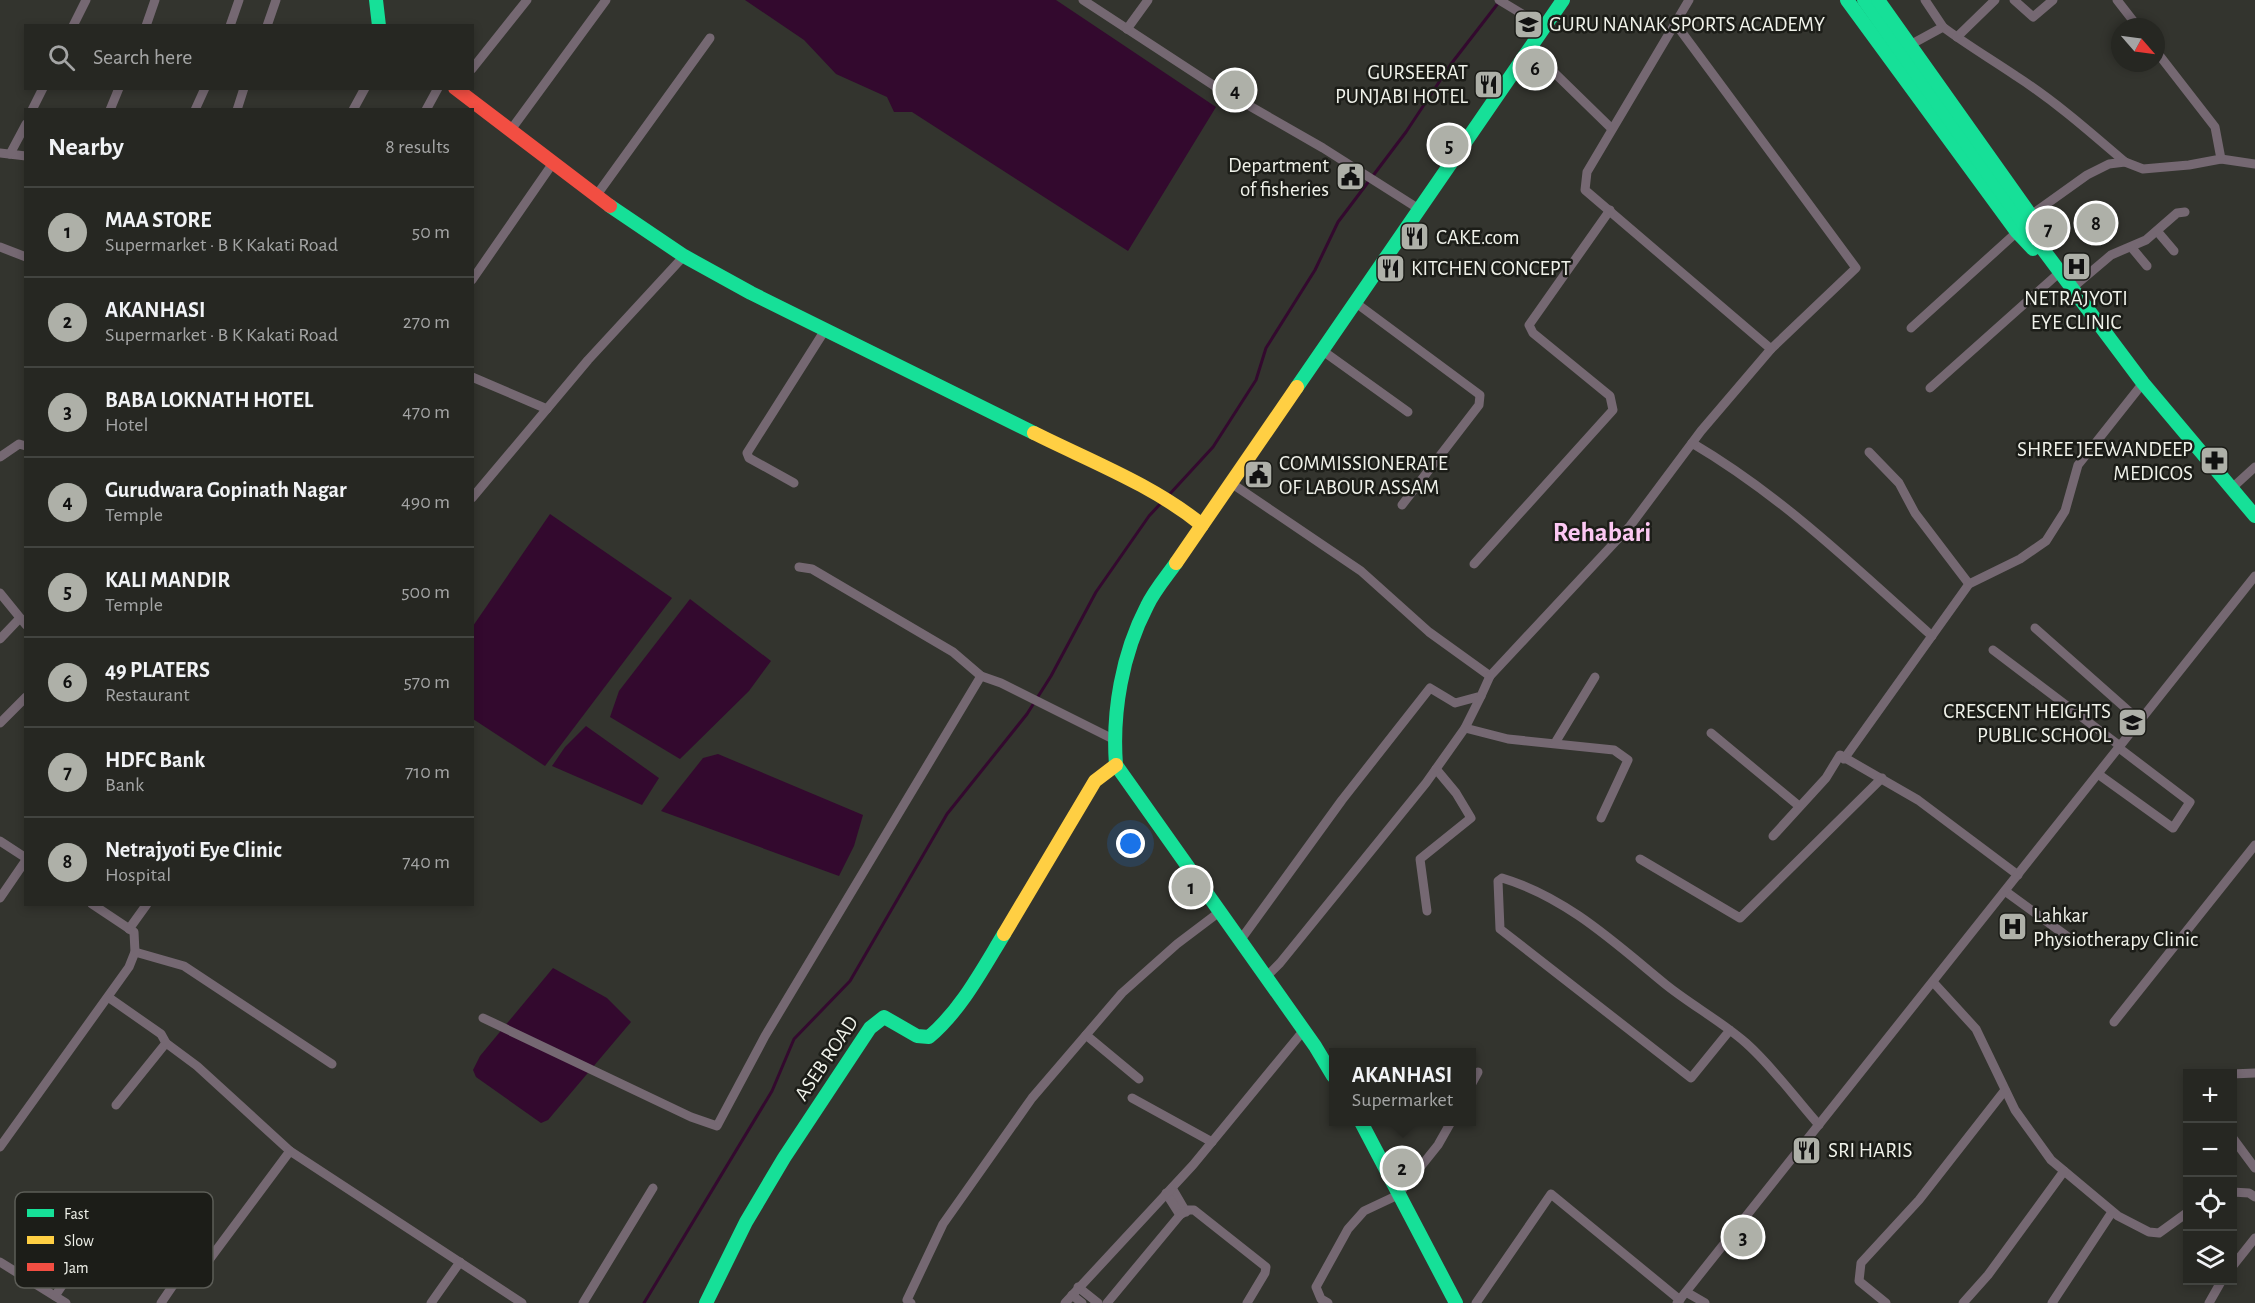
<!DOCTYPE html>
<html lang="en">
<head>
<meta charset="utf-8">
<style>
  body { margin:0; font-family:"Alegreya Sans",sans-serif; background:#2e2f2a; color:#f1f3f6 }
  .controls { position:absolute; right:18px; bottom:18px; display:grid; overflow:hidden; border-radius:0px; box-shadow:0 3px 9px #0003 }
  .controls button { width:54px; height:54px; display:grid; place-items:center; padding:0; border:0; border-bottom:2px solid #424440; background:#262722; color:#f1f3f6; font:30px sans-serif }
  .compass { position:absolute; left:2111px; top:18px; width:54px; height:54px; border-radius:50%; background:#262722; box-shadow:0 3px 9px #0003; rotate:118deg }
  .you { position:absolute; left:1131px; top:844px; width:21px; height:21px; margin:-15px; border:4px solid #fff; border-radius:50%; background:#1a73e8; box-shadow:0 0 0 9px #1a73e833 }
  .badge { display:grid; place-items:center; width:39px; height:39px; border-radius:50%; background:#aeb0a8; color:#111; font-size:20px; font-weight:700 }
  .pin { position:absolute; translate:-50% -50%; border:3px solid #fff; box-shadow:0 2px 6px #0006 }
  .popup { position:absolute; left:1329px; top:1048px; width:147px; height:78px; box-sizing:border-box; display:grid; place-content:center; border-radius:0px; background:#262722; filter:drop-shadow(0 2px 4px #0005); font-size:20px; white-space:nowrap; color:#a4a5a5 }
  .popup b { font-size:22px; color:#f1f3f6 }
  .popup::after { content:''; position:absolute; left:50%; top:100%; margin-left:-12px; border:12px solid transparent; border-top-color:#262722 }
  .list { margin:0; padding:0; list-style:none }
  h2 { display:flex; justify-content:space-between; align-items:center; height:78px; margin:0; padding:0 24px; font-size:26px }
  h2 small { font-size:20px; font-weight:400; color:#a4a5a5 }
  .list li { display:grid; grid-template-columns:39px 1fr auto; gap:18px; align-items:center; box-sizing:border-box; height:90px; padding:0 24px; border-top:2px solid #424440 }
  .list b { display:block; font-size:22px; white-space:nowrap }
  .list p { margin:0; font-size:20px; white-space:nowrap; color:#a4a5a5 }
  .list em { font-size:20px; font-style:normal; color:#a4a5a5 }
  .icon { flex:none; width:33px; height:33px; fill:none; stroke:currentColor; stroke-width:2; stroke-linecap:round; stroke-linejoin:round }
  .map { position:relative; flex:none; width:2255px; height:1303px; overflow:hidden }
  .search { position:absolute; background:#262722; box-shadow:0 3px 9px #0003; left:24px; top:24px; width:450px; height:66px; display:flex; align-items:center; gap:15px; box-sizing:border-box; padding:0 21px; border-radius:0px; color:#a4a5a5; font-size:22px }
  .panel { position:absolute; background:#262722; box-shadow:0 3px 9px #0003; left:24px; top:108px; width:450px; height:798px; border-radius:0px }
  .map>svg:first-child { display:block }
</style>
</head>
<body>
<div class="map">
<svg width="2255" height="1303" viewBox="0 0 2255 1303">
  <rect width="100%" height="100%" fill="#33342e"/>
  <g fill="#33092e">
    <polygon points="745,0 1056,0 1216,107 1128,251 912,112 894,112 887,97 836,74 804,40"/>
    <polygon points="550,514 672,598 545,766 473,719 473,626"/>
    <polygon points="690,599 771,661 749,691 680,759 610,717 619,691"/>
    <polygon points="586,726 659,778 642,805 552,766 565,747"/>
    <polygon points="718,754 863,815 854,846 839,876 661,811 703,758"/>
    <polygon points="553,968 607,998 631,1022 548,1120 541,1123 476,1077 473,1070 480,1056"/>
  </g>
  <g fill="none" stroke-linecap="round" stroke-linejoin="round">
    <g stroke="#33092e" stroke-width="3">
      <polyline points="1167,497 1213,447 1256,380 1266,348 1315,270 1338,222 1406,132 1451,64 1499,2"/>
      <polyline points="644,1303 772,1091 794,1039 850,981 947,814 1027,714 1051,676 1096,592 1149,516 1162,502"/>
    </g>
    <g stroke="#756872" stroke-width="9">
      <polyline points="1083,0 1213,85 1323,148 1419,209"/>
      <polyline points="1499,0 1544,27"/>
      <polyline points="2014,0 2033,17 2053,0"/>
      <polyline points="2117,0 2138,27"/>
      <polyline points="1675,23 1856,268 1771,349"/>
      <polyline points="73,26 86,0"/>
      <polyline points="146,26 155,0"/>
      <polyline points="230,26 239,0"/>
      <polyline points="267,26 276,0"/>
      <path d="M1943 27C1967 45 1991 59 2016 76 2055 101 2090 132 2125 162"/>
      <polyline points="1127,29 1148,0"/>
      <polyline points="1957,37 1995,0"/>
      <polyline points="1910,45 1943,27 1925,0"/>
      <polyline points="1530,49 1611,128"/>
      <polyline points="472,69 527,0"/>
      <polyline points="32,110 43,88"/>
      <polyline points="110,110 119,88"/>
      <polyline points="195,110 205,88"/>
      <polyline points="237,110 244,88"/>
      <polyline points="353,110 365,88"/>
      <polyline points="426,110 438,88"/>
      <polyline points="510,131 606,0"/>
      <polyline points="0,153 26,156"/>
      <polyline points="10,154 26,124"/>
      <polyline points="2221,159 2255,164"/>
      <polyline points="596,196 710,38"/>
      <polyline points="2031,215 2087,175 2109,164 2125,162 2143,169 2189,165 2221,159 2215,127 2156,51"/>
      <polyline points="2157,231 2174,251"/>
      <polyline points="0,247 26,257"/>
      <polyline points="2132,248 2147,266"/>
      <polyline points="472,280 553,163"/>
      <polyline points="2072,288 2111,255 2146,240 2177,213 2185,212"/>
      <polyline points="1356,303 1480,395 1479,405 1402,505"/>
      <polyline points="1911,328 2017,232"/>
      <polyline points="1323,351 1408,412"/>
      <polyline points="472,377 547,409"/>
      <polyline points="1930,388 2060,272"/>
      <path d="M1692 443C1782 496 1854 566 1932 636"/>
      <polyline points="1869,452 1899,483 1915,513 1969,584"/>
      <polyline points="0,457 19,444 26,446"/>
      <polyline points="794,483 749,458 747,453 825,330"/>
      <polyline points="1231,483 1361,571 1429,632 1490,676"/>
      <polyline points="2232,488 2255,467"/>
      <polyline points="472,498 588,360 684,256"/>
      <polyline points="1474,564 1613,410 1610,396 1533,333 1529,325 1610,210"/>
      <polyline points="799,567 812,569 953,652 981,676"/>
      <polyline points="0,593 26,625"/>
      <polyline points="2035,628 2140,721"/>
      <polyline points="0,639 20,618"/>
      <polyline points="1993,650 2120,746"/>
      <polyline points="0,723 26,697"/>
      <polyline points="1465,728 1508,739 1614,750 1628,760 1601,818"/>
      <polyline points="1711,733 1799,806"/>
      <polyline points="1555,743 1595,677"/>
      <polyline points="1844,759 1969,584 2020,559 2046,541 2065,511 2078,465 2143,383"/>
      <polyline points="2098,774 2173,828 2190,802 2119,748"/>
      <polyline points="1773,836 1826,778 1840,755 1918,800 2018,875"/>
      <polyline points="0,841 26,858"/>
      <polyline points="1640,859 1740,918 1882,778"/>
      <polyline points="2005,891 2068,937"/>
      <polyline points="0,898 26,860"/>
      <polyline points="1427,911 1420,859 1471,818 1456,793 1436,769"/>
      <polyline points="129,929 147,904"/>
      <polyline points="1239,942 1342,800 1430,688 1455,703 1481,696 1490,676 1630,526 1701,431 1771,349 1585,190 1587,172 1689,0"/>
      <polyline points="135,952 184,966 332,1064"/>
      <polyline points="1265,978 1280,963 1426,783 1465,728 1481,696"/>
      <polyline points="1933,982 1976,1029 2015,1110 2051,1160 2118,1216 2149,1232 2159,1233 2188,1212"/>
      <polyline points="108,997 161,1034 166,1043 116,1105"/>
      <polyline points="483,1018 691,1117 717,1126 765,1036 981,676 1001,683 1113,739"/>
      <polyline points="2114,1022 2255,845"/>
      <path d="M1730 1030 1691 1078 1500 929 1498 881 1502 878C1566 897 1615 943 1665 984 1691 1005 1721 1021 1746 1043 1773 1067 1795 1098 1819 1125"/>
      <polyline points="1086,1035 1139,1079"/>
      <polyline points="166,1043 197,1066 290,1151"/>
      <polyline points="2232,1074 2255,1073"/>
      <polyline points="1471,1085 1478,1072"/>
      <polyline points="1132,1098 1212,1142"/>
      <polyline points="2232,1137 2255,1168"/>
      <polyline points="0,1147 129,967 135,952 134,932 92,904"/>
      <polyline points="1172,1188 1186,1212"/>
      <polyline points="2232,1192 2249,1193 2255,1197"/>
      <polyline points="1166,1193 1180,1215"/>
      <polyline points="0,1262 66,1303"/>
      <polyline points="2232,1267 2255,1238"/>
      <polyline points="203,1268 290,1151 522,1303"/>
      <polyline points="1078,1287 1098,1303"/>
      <polyline points="1686,1292 1705,1303"/>
      <polyline points="1072,1295 1082,1303"/>
      <polyline points="55,1296 122,1197"/>
      <polyline points="161,1303 191,1259"/>
      <polyline points="431,1303 460,1262"/>
      <polyline points="583,1303 653,1188"/>
      <polyline points="911,1303 907,1300 943,1224 1032,1098 1122,993 1177,944 1218,913"/>
      <polyline points="1065,1303 1193,1165 1304,1030"/>
      <polyline points="1107,1303 1180,1215 1188,1210 1194,1210 1266,1267 1265,1273 1247,1303"/>
      <polyline points="1328,1303 1321,1299 1316,1287 1348,1229 1364,1211 1398,1195 1438,1145 1451,1122"/>
      <polyline points="1476,1303 1551,1194 1680,1300"/>
      <polyline points="1677,1303 2255,576"/>
      <polyline points="1886,1303 1859,1281 1861,1263 1919,1200 2005,1090"/>
      <polyline points="1963,1303 1988,1275 2064,1171"/>
      <polyline points="2052,1303 2112,1212"/>
      <polyline points="2209,1303 2222,1280"/>
    </g>
    <g stroke="#16e098" stroke-width="14">
      <polyline points="376,0 379,26"/>
      <polyline points="1847,0 2017,232 2033,249"/>
      <polyline points="1864,0 2024,224 2143,383 2255,516"/>
      <polyline points="1878,0 2039,227"/>
      <polyline points="610,206 684,256 751,293 1034,433"/>
      <polyline points="1297,387 1563,0"/>
      <path d="M1176 563C1166 577 1154 591 1147 606 1122 654 1112 712 1116 765L1315 1046 1333 1076"/>
      <polyline points="1361,1122 1456,1303"/>
      <path d="M706 1303 746 1222 784 1158 870 1028 884 1017 917 1036 929 1037C961 1010 982 970 1004 934"/>
    </g>
    <g stroke="#ffcf43" stroke-width="14">
      <path d="M1034 433C1090 461 1153 485 1202 525"/>
      <polyline points="1176,563 1297,387"/>
      <polyline points="1004,934 1095,781 1116,765"/>
    </g>
    <polyline stroke="#f24e42" stroke-width="14" points="455,88 610,206"/>
  </g>
  <defs>
    <symbol id="school-square" viewBox="-11 -11 22 22"><rect x="-9" y="-9" width="18" height="18" rx="4" fill="#aeb0a8" stroke="#1c1d18"/><path d="M0-5L7-2L0 1L-7-2ZM-4 1L0 2.5L4 1V4Q0 6-4 4Z" fill="#111"/></symbol>
    <symbol id="restaurant-square" viewBox="-11 -11 22 22"><rect x="-9" y="-9" width="18" height="18" rx="4" fill="#aeb0a8" stroke="#1c1d18"/><path d="M-5-6h1v4h1v-4h1v4h1v-4h1v5L-1.5 .5V6h-2V.5L-5-1ZM5-6V6H3V1.5H1.5Q1.5-4 5-6Z" fill="#111"/></symbol>
    <symbol id="civic-square" viewBox="-11 -11 22 22"><rect x="-9" y="-9" width="18" height="18" rx="4" fill="#aeb0a8" stroke="#1c1d18"/><path d="M-.6-6.5H3V-4.5H.6V-3L4-1V1h2V6H-6V1h2V-1L-.6-3ZM-1.2 2.5V6h2.4V2.5Z" fill="#111"/></symbol>
    <symbol id="hospital-square" viewBox="-11 -11 22 22"><rect x="-9" y="-9" width="18" height="18" rx="4" fill="#aeb0a8" stroke="#1c1d18"/><path d="M-5-5h3v3.5h4V-5h3V5h-3V1.5h-4V5h-3Z" fill="#111"/></symbol>
    <symbol id="pharmacy-square" viewBox="-11 -11 22 22"><rect x="-9" y="-9" width="18" height="18" rx="4" fill="#aeb0a8" stroke="#1c1d18"/><path d="M-2-6h4v4h4v4h-4v4h-4v-4h-4v-4h4Z" fill="#111"/></symbol>
  </defs>
  <g fill-rule="evenodd">
    <use href="#school-square" x="1512" y="8" width="33" height="33"/>
    <use href="#restaurant-square" x="1472" y="68" width="33" height="33"/>
    <use href="#civic-square" x="1334" y="160" width="33" height="33"/>
    <use href="#restaurant-square" x="1398" y="220" width="33" height="33"/>
    <use href="#hospital-square" x="2060" y="250" width="33" height="33"/>
    <use href="#restaurant-square" x="1374" y="252" width="33" height="33"/>
    <use href="#pharmacy-square" x="2198" y="444" width="33" height="33"/>
    <use href="#civic-square" x="1242" y="458" width="33" height="33"/>
    <use href="#school-square" x="2116" y="706" width="33" height="33"/>
    <use href="#hospital-square" x="1996" y="910" width="33" height="33"/>
    <use href="#restaurant-square" x="1790" y="1134" width="33" height="33"/>
  </g>
  <g text-anchor="middle" stroke-width="5" stroke-linejoin="round" paint-order="stroke">
    <g font-size="21" fill="#f0f2ea" stroke="#1c1d18" text-anchor="start">
      <text x="1549" y="31">GURU NANAK SPORTS ACADEMY</text>
      <text x="1468" y="79" text-anchor="end">GURSEERAT<tspan x="1468" dy="24">PUNJABI HOTEL</tspan></text>
      <text x="1329" y="172" text-anchor="end">Department<tspan x="1329" dy="24">of fisheries</tspan></text>
      <text x="1436" y="244">CAKE.com</text>
      <text x="1411" y="275">KITCHEN CONCEPT</text>
      <text x="2076" y="305" text-anchor="middle">NETRAJYOTI<tspan x="2076" dy="24">EYE CLINIC</tspan></text>
      <text x="2193" y="456" text-anchor="end">SHREE JEEWANDEEP<tspan x="2193" dy="24">MEDICOS</tspan></text>
      <text x="1279" y="470">COMMISSIONERATE<tspan x="1279" dy="24">OF LABOUR ASSAM</tspan></text>
      <text x="2111" y="718" text-anchor="end">CRESCENT HEIGHTS<tspan x="2111" dy="24">PUBLIC SCHOOL</tspan></text>
      <text x="2033" y="922">Lahkar<tspan x="2033" dy="24">Physiotherapy Clinic</tspan></text>
      <text x="1828" y="1157">SRI HARIS</text>
    </g>
    <g font-size="21" fill="#f0f2ea" stroke="#1c1d18">
      <text transform="translate(826 1058) rotate(-56)" y="7">ASEB ROAD</text>
    </g>
    <g font-size="27" font-weight="bold" fill="#fcc8f3" stroke="#1c1d18">
      <text x="1602" y="541">Rehabari</text>
    </g>
  </g>
  <rect x="15" y="1192" width="198" height="96" rx="9" fill="#1c1d18" stroke="#5c5d57" stroke-width="1.5"/>
  <rect x="27" y="1209" width="27" height="8" fill="#16e098"/>
  <rect x="27" y="1236" width="27" height="8" fill="#ffcf43"/>
  <rect x="27" y="1263" width="27" height="8" fill="#f24e42"/>
  <g font-size="16" fill="#f0f2ea">
    <text x="64" y="1219">Fast</text>
    <text x="64" y="1246">Slow</text>
    <text x="64" y="1273">Jam</text>
  </g>
</svg>
<div class="controls">
<button>+</button>
<button>−</button>
<button><svg class="icon" aria-label="locate" viewBox="0 0 24 24"><circle cx="12" cy="12" r="6"/><path d="M12 2v4M12 18v4M2 12h4M18 12h4"/></svg></button>
<button><svg class="icon" aria-label="layers" viewBox="0 0 24 24"><path d="M12 4l9 5-9 5-9-5zM3 14l9 5 9-5"/></svg></button>
</div>
<svg class="compass" viewBox="-18 -18 36 36"><path d="M0-13l5 13h-10z" fill="#e53935"/><path d="M0 13l5-13h-10z" fill="#a4a5a5"/></svg>
<div class="you"></div>
<div class="pin badge" style="left:1191px;top:887px">1</div>
<div class="pin badge" style="left:1402px;top:1168px">2</div>
<div class="popup"><b>AKANHASI</b>Supermarket</div>
<div class="pin badge" style="left:1743px;top:1237px">3</div>
<div class="pin badge" style="left:1235px;top:90px">4</div>
<div class="pin badge" style="left:1449px;top:145px">5</div>
<div class="pin badge" style="left:1535px;top:68px">6</div>
<div class="pin badge" style="left:2048px;top:228px">7</div>
<div class="pin badge" style="left:2096px;top:223px">8</div>
<div class="search"><svg class="icon" aria-label="search" viewBox="0 0 24 24"><circle cx="10" cy="10" r="6"/><path d="M15 15l6 6"/></svg>Search here</div>
<section class="panel">
<h2>Nearby<small>8 results</small></h2>
<ul class="list">
<li><span class="badge">1</span><div><b>MAA STORE</b><p>Supermarket · B K Kakati Road</p></div><em>50 m</em></li>
<li><span class="badge">2</span><div><b>AKANHASI</b><p>Supermarket · B K Kakati Road</p></div><em>270 m</em></li>
<li><span class="badge">3</span><div><b>BABA LOKNATH HOTEL</b><p>Hotel</p></div><em>470 m</em></li>
<li><span class="badge">4</span><div><b>Gurudwara Gopinath Nagar</b><p>Temple</p></div><em>490 m</em></li>
<li><span class="badge">5</span><div><b>KALI MANDIR</b><p>Temple</p></div><em>500 m</em></li>
<li><span class="badge">6</span><div><b>49 PLATERS</b><p>Restaurant</p></div><em>570 m</em></li>
<li><span class="badge">7</span><div><b>HDFC Bank</b><p>Bank</p></div><em>710 m</em></li>
<li><span class="badge">8</span><div><b>Netrajyoti Eye Clinic</b><p>Hospital</p></div><em>740 m</em></li>
</ul>
</section>
</div>
</body>
</html>
